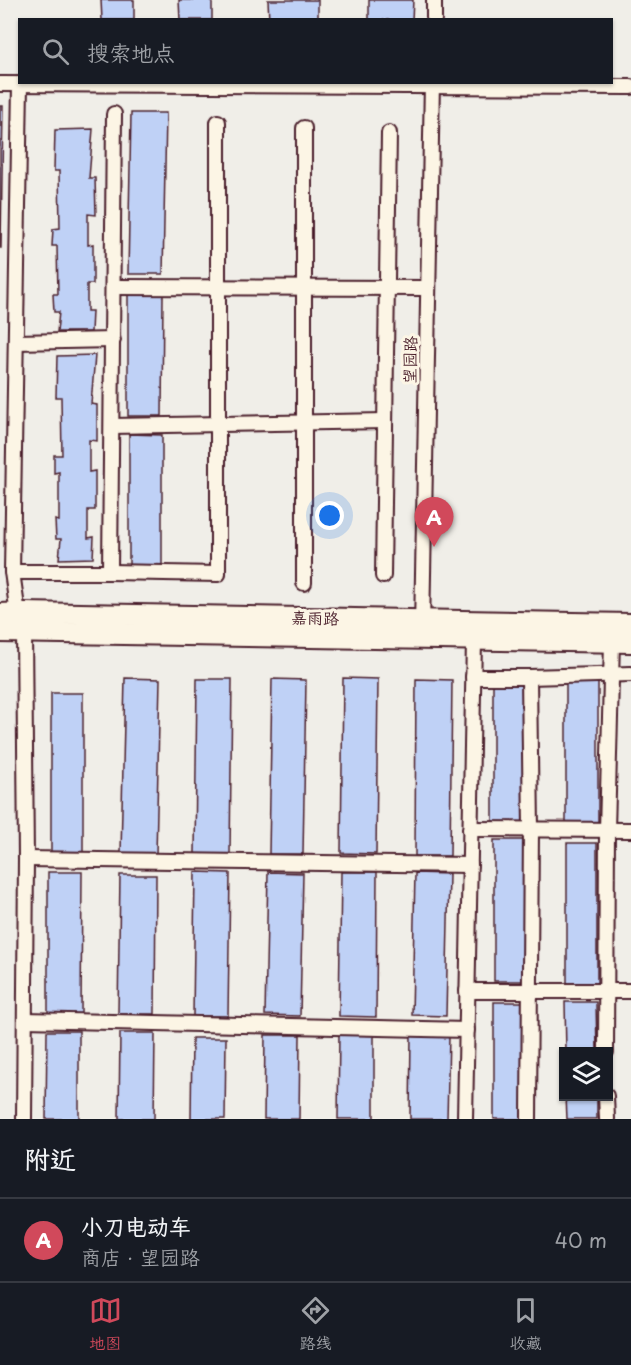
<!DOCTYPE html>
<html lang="zh">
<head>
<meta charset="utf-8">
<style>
  body { margin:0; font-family:"Playpen Sans","LXGW WenKai TC",sans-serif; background:#20242c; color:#f1f3f6 }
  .controls { position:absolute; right:18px; bottom:18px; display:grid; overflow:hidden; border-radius:0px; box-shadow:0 2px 4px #0004 }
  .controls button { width:54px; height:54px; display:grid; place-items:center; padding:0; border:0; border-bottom:2px solid #363941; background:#171b24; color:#f1f3f6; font:30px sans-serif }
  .you { position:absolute; left:330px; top:516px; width:21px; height:21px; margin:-15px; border:4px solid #fff; border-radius:50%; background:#1a73e8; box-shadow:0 0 0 9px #1a73e833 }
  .badge { display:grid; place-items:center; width:39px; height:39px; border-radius:50%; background:#d1495b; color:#fff; font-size:20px; font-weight:700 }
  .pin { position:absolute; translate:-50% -50px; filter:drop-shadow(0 2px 3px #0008) }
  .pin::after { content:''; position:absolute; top:32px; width:21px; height:18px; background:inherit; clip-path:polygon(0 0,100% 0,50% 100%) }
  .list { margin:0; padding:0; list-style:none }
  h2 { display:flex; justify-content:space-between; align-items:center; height:78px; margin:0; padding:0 24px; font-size:26px }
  h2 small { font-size:20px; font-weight:400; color:#9ea1a6 }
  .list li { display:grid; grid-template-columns:39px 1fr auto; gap:18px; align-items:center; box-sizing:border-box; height:84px; padding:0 24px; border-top:2px solid #363941 }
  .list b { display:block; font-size:22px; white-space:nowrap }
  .list p { margin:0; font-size:20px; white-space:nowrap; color:#9ea1a6 }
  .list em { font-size:20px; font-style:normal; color:#9ea1a6 }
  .icon { flex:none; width:33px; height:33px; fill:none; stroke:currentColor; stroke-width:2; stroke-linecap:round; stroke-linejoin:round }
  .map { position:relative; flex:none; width:631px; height:1119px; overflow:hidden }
  .search { position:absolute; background:#171b24; box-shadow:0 2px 4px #0004; left:18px; right:18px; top:18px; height:66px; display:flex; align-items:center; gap:15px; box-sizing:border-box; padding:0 21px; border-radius:0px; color:#9ea1a6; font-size:22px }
  .sheet { height:162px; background:#171b24 }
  nav { display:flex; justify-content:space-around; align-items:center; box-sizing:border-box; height:84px; border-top:2px solid #363941; background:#171b24; font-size:16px; color:#9ea1a6 }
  nav a { display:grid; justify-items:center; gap:3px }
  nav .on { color:#d1495b }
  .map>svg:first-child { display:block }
</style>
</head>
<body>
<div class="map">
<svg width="631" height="1119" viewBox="0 0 631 1119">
  <rect width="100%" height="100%" fill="#f0eee8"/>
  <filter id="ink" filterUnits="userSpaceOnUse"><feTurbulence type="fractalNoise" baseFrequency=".0167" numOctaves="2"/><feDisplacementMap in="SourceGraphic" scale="12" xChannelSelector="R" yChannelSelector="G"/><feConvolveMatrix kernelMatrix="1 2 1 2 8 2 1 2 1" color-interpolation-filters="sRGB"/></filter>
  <g filter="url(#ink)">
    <g fill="#bfd1f6" stroke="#4a1f2b" stroke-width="1.5">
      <polygon points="101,0 134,0 134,20 102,20"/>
      <polygon points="179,0 212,0 212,20 180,20"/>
      <polygon points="268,0 318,0 318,20 269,20"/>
      <polygon points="369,0 413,0 412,20 369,20"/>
      <polygon points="0,106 3,106 1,248 0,248"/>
      <polygon points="131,113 166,113 163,274 128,274"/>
      <polygon points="93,129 89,178 95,178 96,215 88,214 88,245 93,244 93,284 87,284 87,311 92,311 91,332 57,332 59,312 54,312 53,294 58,294 57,246 52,246 53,229 60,228 59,171 54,171 55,130"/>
      <polygon points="128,295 163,295 162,416 128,416"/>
      <polygon points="95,355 91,404 97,405 97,441 89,440 89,472 95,471 95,510 88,510 88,538 94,537 93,558 59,559 61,539 56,539 55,520 59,521 59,472 54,473 54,455 62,455 61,397 56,397 57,356"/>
      <polygon points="129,434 162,435 162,572 129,572"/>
      <polygon points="125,678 160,679 156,854 121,853"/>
      <polygon points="343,678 378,679 376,854 341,853"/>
      <polygon points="197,679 232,679 230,855 195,855"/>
      <polygon points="272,679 306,680 303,854 269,854"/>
      <polygon points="416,679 452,680 450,856 415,856"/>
      <rect x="493" y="679" width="30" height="144"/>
      <rect x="566" y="682" width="32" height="141"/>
      <rect x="51" y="693" width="32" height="162"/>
      <polygon points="494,840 524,840 523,981 494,981"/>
      <rect x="567" y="843" width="30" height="140"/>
      <polygon points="48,872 82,872 81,1014 48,1013"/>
      <polygon points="195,872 230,873 228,1016 193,1016"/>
      <polygon points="268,872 303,873 300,1016 265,1015"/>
      <polygon points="341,872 377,872 376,1017 339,1016"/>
      <polygon points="415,873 449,874 446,1016 412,1015"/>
      <polygon points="120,875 156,875 155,1014 118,1014"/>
      <rect x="494" y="1002" width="29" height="117"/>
      <polygon points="565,1002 596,1002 597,1052 566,1052"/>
      <polygon points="47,1031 79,1031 79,1119 46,1119"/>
      <polygon points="120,1033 155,1033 154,1119 119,1119"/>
      <polygon points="339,1033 374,1034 374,1119 338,1119"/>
      <polygon points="265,1035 300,1035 299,1119 264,1119"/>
      <polygon points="411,1035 449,1036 447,1119 410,1119"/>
      <polygon points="192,1038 226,1038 225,1119 191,1119"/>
      <polygon points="566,1096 597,1096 597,1119 567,1119"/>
    </g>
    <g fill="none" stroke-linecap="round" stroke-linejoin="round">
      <defs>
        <g id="street">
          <polyline points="434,20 434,0"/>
          <polyline points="0,84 631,87"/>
          <polyline points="20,84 12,572 18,614 24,632 26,859 24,1119"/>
          <polyline points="304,128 304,583"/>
          <polyline points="113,287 428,288"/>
          <polyline points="16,342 113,340"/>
          <polyline points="112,426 385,421"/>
          <polyline points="12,572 110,572 114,114"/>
          <polyline points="110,572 218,574 218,122"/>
          <polyline points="383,576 389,133"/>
          <polyline points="422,629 432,82"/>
          <polyline points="473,677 529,677 631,674"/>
          <polyline points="470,829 631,830"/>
          <polyline points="26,859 470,865"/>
          <polyline points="467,991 631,991"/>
          <polyline points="25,1020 467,1030"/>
          <polyline points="606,1052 607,830 612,642"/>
          <polyline points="606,1096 607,1119"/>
          <polyline points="465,1119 474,640"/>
          <polyline points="529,1119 531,829 529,677"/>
        </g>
        <g id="secondary">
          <polyline points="0,614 24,613 631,624"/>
          <polyline points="0,632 631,642"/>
        </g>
      </defs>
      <use href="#street" stroke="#4a1f2b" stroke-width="18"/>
      <use href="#secondary" stroke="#4a1f2b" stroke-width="24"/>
      <use href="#street" stroke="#fcf5e5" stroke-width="14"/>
      <use href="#secondary" stroke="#fcf5e5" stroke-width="20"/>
    </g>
  </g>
  <g text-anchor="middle" stroke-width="6" stroke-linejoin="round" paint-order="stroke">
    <g font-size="16" fill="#4a1f2b" stroke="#fcf5e5">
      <text transform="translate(410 360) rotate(-89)" y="6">望园路</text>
      <text transform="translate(315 618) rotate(1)" y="6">嘉雨路</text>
    </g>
  </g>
</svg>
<div class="controls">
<button><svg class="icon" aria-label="layers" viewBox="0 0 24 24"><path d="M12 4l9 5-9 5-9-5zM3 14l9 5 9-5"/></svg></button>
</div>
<div class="you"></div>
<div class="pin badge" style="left:434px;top:547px">A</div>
<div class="search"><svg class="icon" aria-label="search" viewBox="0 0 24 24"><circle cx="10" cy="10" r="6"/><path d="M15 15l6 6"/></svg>搜索地点</div>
</div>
<section class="sheet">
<h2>附近<small></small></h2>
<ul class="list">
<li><span class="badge">A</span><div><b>小刀电动车</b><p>商店 · 望园路</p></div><em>40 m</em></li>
</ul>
</section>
<nav>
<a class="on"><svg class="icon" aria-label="map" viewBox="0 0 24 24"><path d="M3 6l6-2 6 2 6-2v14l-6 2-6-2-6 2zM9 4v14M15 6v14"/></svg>地图</a>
<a><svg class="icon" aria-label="directions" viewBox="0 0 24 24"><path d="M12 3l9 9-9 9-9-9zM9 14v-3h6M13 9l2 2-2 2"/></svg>路线</a>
<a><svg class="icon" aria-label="saved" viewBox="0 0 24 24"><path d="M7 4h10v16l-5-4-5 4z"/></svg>收藏</a>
</nav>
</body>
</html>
